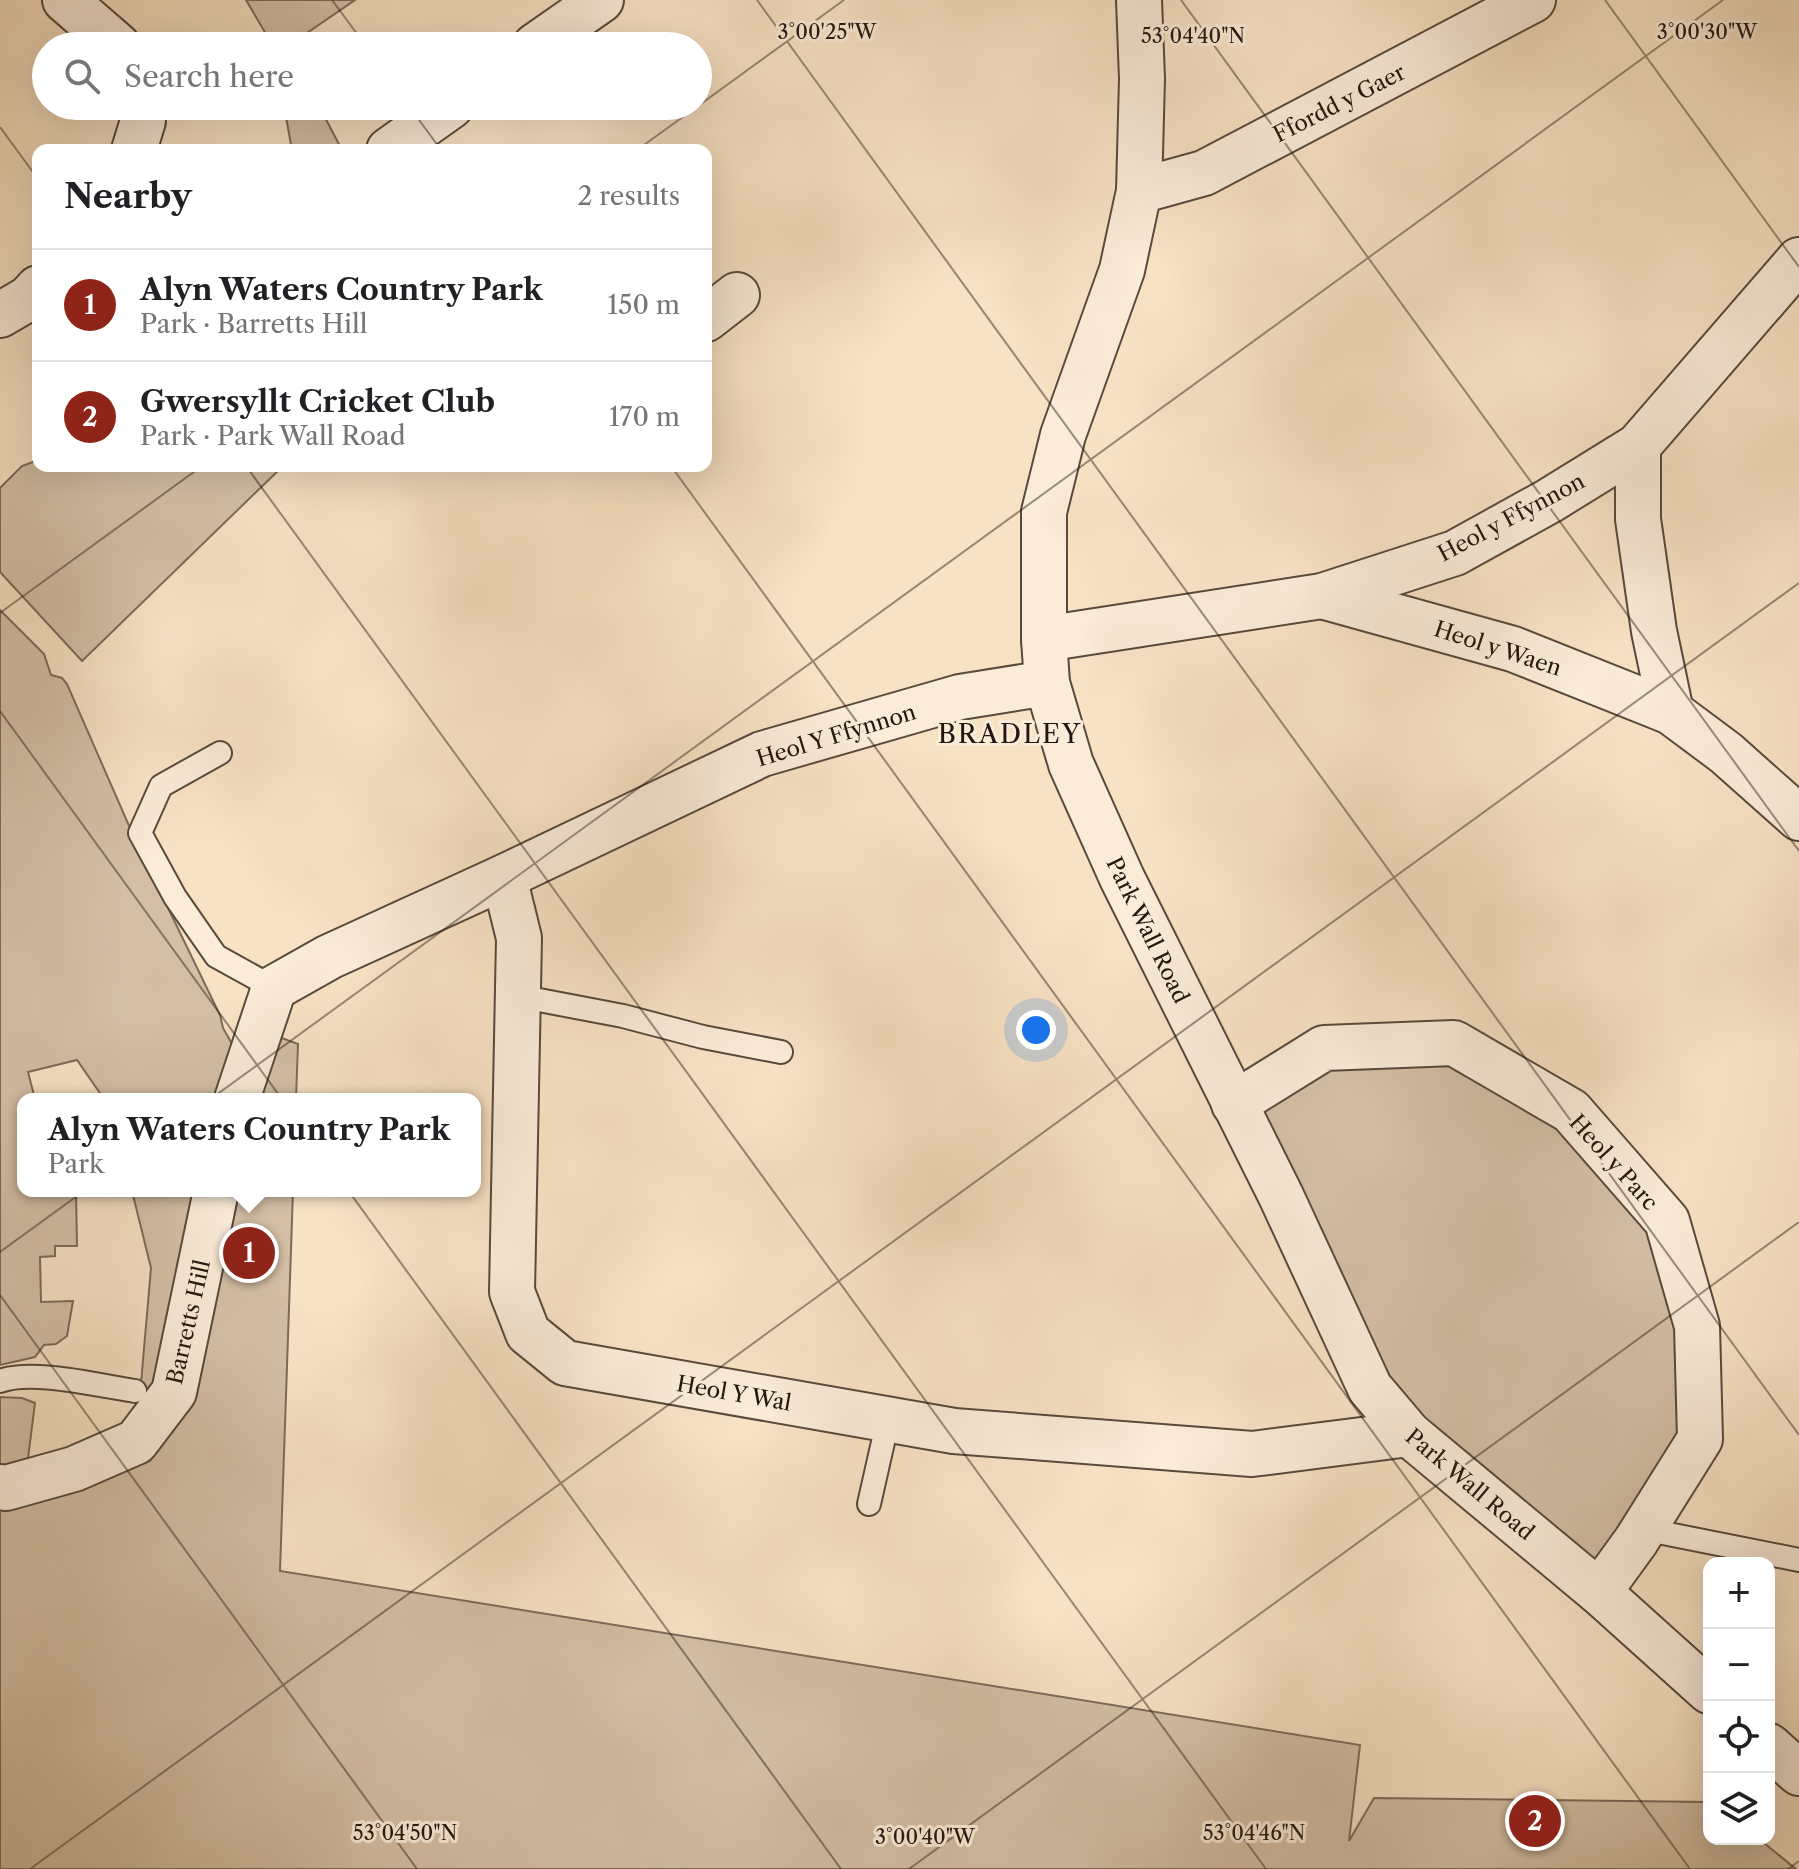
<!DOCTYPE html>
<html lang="en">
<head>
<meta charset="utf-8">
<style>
  body { margin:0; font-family:"Libre Caslon Text",serif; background:#f6f6f6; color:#202124 }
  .controls { position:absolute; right:24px; bottom:24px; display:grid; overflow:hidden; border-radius:16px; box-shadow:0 8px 32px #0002 }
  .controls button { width:72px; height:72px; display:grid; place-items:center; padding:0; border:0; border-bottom:2px solid #e0e0e0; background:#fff; color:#202124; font:40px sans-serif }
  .you { position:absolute; left:1036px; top:1030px; width:28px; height:28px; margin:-20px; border:6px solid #fff; border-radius:50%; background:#1a73e8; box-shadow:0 0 0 12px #1a73e833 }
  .badge { display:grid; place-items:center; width:52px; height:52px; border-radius:50%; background:#8f2418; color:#fff; font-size:26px; font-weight:700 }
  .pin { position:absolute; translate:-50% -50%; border:4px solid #fff; box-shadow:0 2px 8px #0006 }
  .popup { position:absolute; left:17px; top:1093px; width:464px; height:104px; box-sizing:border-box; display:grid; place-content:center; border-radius:16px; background:#fff; filter:drop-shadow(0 2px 6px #0005); font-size:26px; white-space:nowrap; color:#757577 }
  .popup b { font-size:30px; color:#202124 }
  .popup::after { content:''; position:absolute; left:50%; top:100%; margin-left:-16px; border:16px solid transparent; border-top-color:#fff }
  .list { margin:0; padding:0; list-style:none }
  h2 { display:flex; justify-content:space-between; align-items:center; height:104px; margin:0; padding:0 32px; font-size:34px }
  h2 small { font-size:26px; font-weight:400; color:#757577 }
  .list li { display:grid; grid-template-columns:52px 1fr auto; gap:24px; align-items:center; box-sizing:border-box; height:112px; padding:0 32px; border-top:2px solid #e0e0e0 }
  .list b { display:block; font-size:30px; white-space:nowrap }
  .list p { margin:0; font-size:26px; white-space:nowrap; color:#757577 }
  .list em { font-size:26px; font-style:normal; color:#757577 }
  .icon { flex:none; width:44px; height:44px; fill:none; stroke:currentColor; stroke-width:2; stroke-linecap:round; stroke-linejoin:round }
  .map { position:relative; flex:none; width:1799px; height:1869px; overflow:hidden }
  .search { position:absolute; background:#fff; box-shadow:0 8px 32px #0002; left:32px; top:32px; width:680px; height:88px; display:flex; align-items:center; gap:20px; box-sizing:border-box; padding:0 28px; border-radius:44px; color:#757577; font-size:30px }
  .panel { position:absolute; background:#fff; box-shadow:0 8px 32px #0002; left:32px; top:144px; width:680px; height:328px; border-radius:16px }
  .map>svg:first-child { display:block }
</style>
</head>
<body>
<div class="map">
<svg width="1799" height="1869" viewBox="0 0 1799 1869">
  <rect width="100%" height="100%" fill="#f8e2c4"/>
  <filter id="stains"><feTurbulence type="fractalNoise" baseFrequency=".0025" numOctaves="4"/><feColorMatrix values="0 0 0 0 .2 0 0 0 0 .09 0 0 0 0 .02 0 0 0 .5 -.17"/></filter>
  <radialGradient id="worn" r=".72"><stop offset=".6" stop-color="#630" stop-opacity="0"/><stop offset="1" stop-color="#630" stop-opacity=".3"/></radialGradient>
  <g fill="#d4bfa5" stroke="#7c6b5a" stroke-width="2">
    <polygon points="246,0 355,0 288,46 273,46"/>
    <polygon points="284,106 319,106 342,150 292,150"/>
    <polygon points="38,460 38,466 283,466 82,661 0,572 0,488 22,466"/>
    <polygon points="0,610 44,654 51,675 62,678 67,684 137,844 220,1015 223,1028 241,1060 232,1099 104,1099 77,1060 28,1072 35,1099 23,1099 23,1191 76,1191 77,1246 55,1246 55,1256 40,1257 41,1302 73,1301 67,1336 56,1344 44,1345 35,1357 0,1365"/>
    <polygon points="268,1033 298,1044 296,1099 249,1099"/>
    <polygon points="1454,1043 1571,1111 1667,1221 1700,1439 1599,1592 1409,1434 1234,1104 1324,1048"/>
    <polygon points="132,1191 210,1191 165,1386 139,1406 151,1268"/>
    <polygon points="224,1191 293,1191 280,1571 1360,1745 1349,1841 1374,1798 1709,1802 1709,1839 1759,1839 1796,1869 0,1869 0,1494 8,1496 150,1461"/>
    <polygon points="0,1397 22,1398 35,1403 27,1466 0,1468"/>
  </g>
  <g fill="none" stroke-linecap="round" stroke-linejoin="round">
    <defs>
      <g id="service">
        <polyline points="220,753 161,786 140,833 175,897 216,956 274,988"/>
        <polyline points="518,996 623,1016 703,1037 781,1052"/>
        <path d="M0 1381C33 1369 100 1386 135 1391"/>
        <polyline points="869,1504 888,1420"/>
        <polyline points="1643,1529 1799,1560"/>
      </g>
      <g id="minor">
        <polyline points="65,0 118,46"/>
        <polyline points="535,46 601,0"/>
        <polyline points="134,150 143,121 139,106"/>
        <polyline points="389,150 451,106"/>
        <polyline points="1139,191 1204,173 1533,0"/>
        <polyline points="0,315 29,298 38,288"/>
        <polyline points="706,319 737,295"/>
        <polyline points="1638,446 1638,519 1654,631 1671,712"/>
        <polyline points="1322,596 1513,649 1671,712 1726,753 1799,818"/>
        <polyline points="1044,639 1322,596 1455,553 1549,501 1638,446 1799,260"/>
        <polyline points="504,877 519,938 512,1292 528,1333 565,1363 954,1431 1252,1454 1409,1434"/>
        <polyline points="1234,1104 1324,1048 1454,1043 1571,1111 1667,1221 1697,1326 1700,1439 1636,1541 1599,1592"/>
      </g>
      <g id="tertiary">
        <polyline points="1139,0 1142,79 1139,191 1122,270 1063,435 1044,512 1044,639 1047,683 1071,764 1122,878 1281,1196 1370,1388 1409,1434 1599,1592 1709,1691"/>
        <polyline points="237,1099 274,988 329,957 504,877 762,754 960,697 1047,683"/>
        <polyline points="0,1487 6,1488 74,1469 136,1442 174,1392 216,1191"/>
        <polyline points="1769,1746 1799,1773"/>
      </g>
    </defs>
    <use href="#service" stroke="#584a3c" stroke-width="26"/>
    <use href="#minor" stroke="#584a3c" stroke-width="48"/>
    <use href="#tertiary" stroke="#584a3c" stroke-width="48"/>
    <use href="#service" stroke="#faecd9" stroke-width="22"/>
    <use href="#minor" stroke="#faecd9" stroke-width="44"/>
    <use href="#tertiary" stroke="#faecd9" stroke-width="44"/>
  </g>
  <path fill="none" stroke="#23170f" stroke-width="2" stroke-opacity="0.45" d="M332 0 366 46M757 0 1799 1435M1181 0 1799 851M1605 0 1799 267M409 106 441 150M698 106 844 0M0 127 38 179M637 150 698 106M246 466 1266 1869M671 466 1690 1869M0 613 202 466M0 711 841 1869M0 1252 1723 0M0 1295 417 1869M30 1869 1799 583M909 1869 1799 1222M1788 1869 1799 1861"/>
  <g text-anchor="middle" stroke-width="6" stroke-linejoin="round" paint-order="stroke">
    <g font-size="22" fill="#23170f" stroke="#faecd9">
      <text transform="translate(1339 103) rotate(-27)" y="8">Ffordd y Gaer</text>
      <text transform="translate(1511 517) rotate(-28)" y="8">Heol y Ffynnon</text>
      <text transform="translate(1498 648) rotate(18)" y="8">Heol y Waen</text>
      <text transform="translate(836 735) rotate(-17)" y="8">Heol Y Ffynnon</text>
      <text transform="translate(1148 930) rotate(64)" y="8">Park Wall Road</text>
      <text transform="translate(1614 1162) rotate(48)" y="8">Heol y Parc</text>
      <text transform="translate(188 1322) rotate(-77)" y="8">Barretts Hill</text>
      <text transform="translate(734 1393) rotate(10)" y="8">Heol Y Wal</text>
      <text transform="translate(1470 1484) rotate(40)" y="8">Park Wall Road</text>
    </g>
    <g font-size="26" letter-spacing="2" fill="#23170f" stroke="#faecd9">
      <text x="1010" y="743">BRADLEY</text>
    </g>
  </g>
  <g font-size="20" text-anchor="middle" fill="#23170f" stroke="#faecd9" stroke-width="6" stroke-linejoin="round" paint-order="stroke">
    <text x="827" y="39">3°00'25"W</text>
    <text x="1707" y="39">3°00'30"W</text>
    <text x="1193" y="43">53°04'40"N</text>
    <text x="405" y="1840">53°04'50"N</text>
    <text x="1254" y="1840">53°04'46"N</text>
    <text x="925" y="1844">3°00'40"W</text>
  </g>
  <rect width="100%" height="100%" filter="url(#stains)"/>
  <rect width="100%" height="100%" fill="url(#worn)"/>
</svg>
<div class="controls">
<button>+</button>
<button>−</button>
<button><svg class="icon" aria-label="locate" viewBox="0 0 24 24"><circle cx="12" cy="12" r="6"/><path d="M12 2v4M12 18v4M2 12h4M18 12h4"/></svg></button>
<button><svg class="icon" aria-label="layers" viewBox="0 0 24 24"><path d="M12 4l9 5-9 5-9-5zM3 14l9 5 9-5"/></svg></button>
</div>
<div class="you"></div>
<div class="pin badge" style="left:249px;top:1253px">1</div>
<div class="popup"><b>Alyn Waters Country Park</b>Park</div>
<div class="pin badge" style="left:1535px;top:1821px">2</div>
<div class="search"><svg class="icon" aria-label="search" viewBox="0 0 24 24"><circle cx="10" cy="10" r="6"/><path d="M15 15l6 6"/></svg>Search here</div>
<section class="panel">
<h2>Nearby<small>2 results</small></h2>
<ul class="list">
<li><span class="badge">1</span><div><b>Alyn Waters Country Park</b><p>Park · Barretts Hill</p></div><em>150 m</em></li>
<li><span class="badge">2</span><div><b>Gwersyllt Cricket Club</b><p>Park · Park Wall Road</p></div><em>170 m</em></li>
</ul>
</section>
</div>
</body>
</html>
